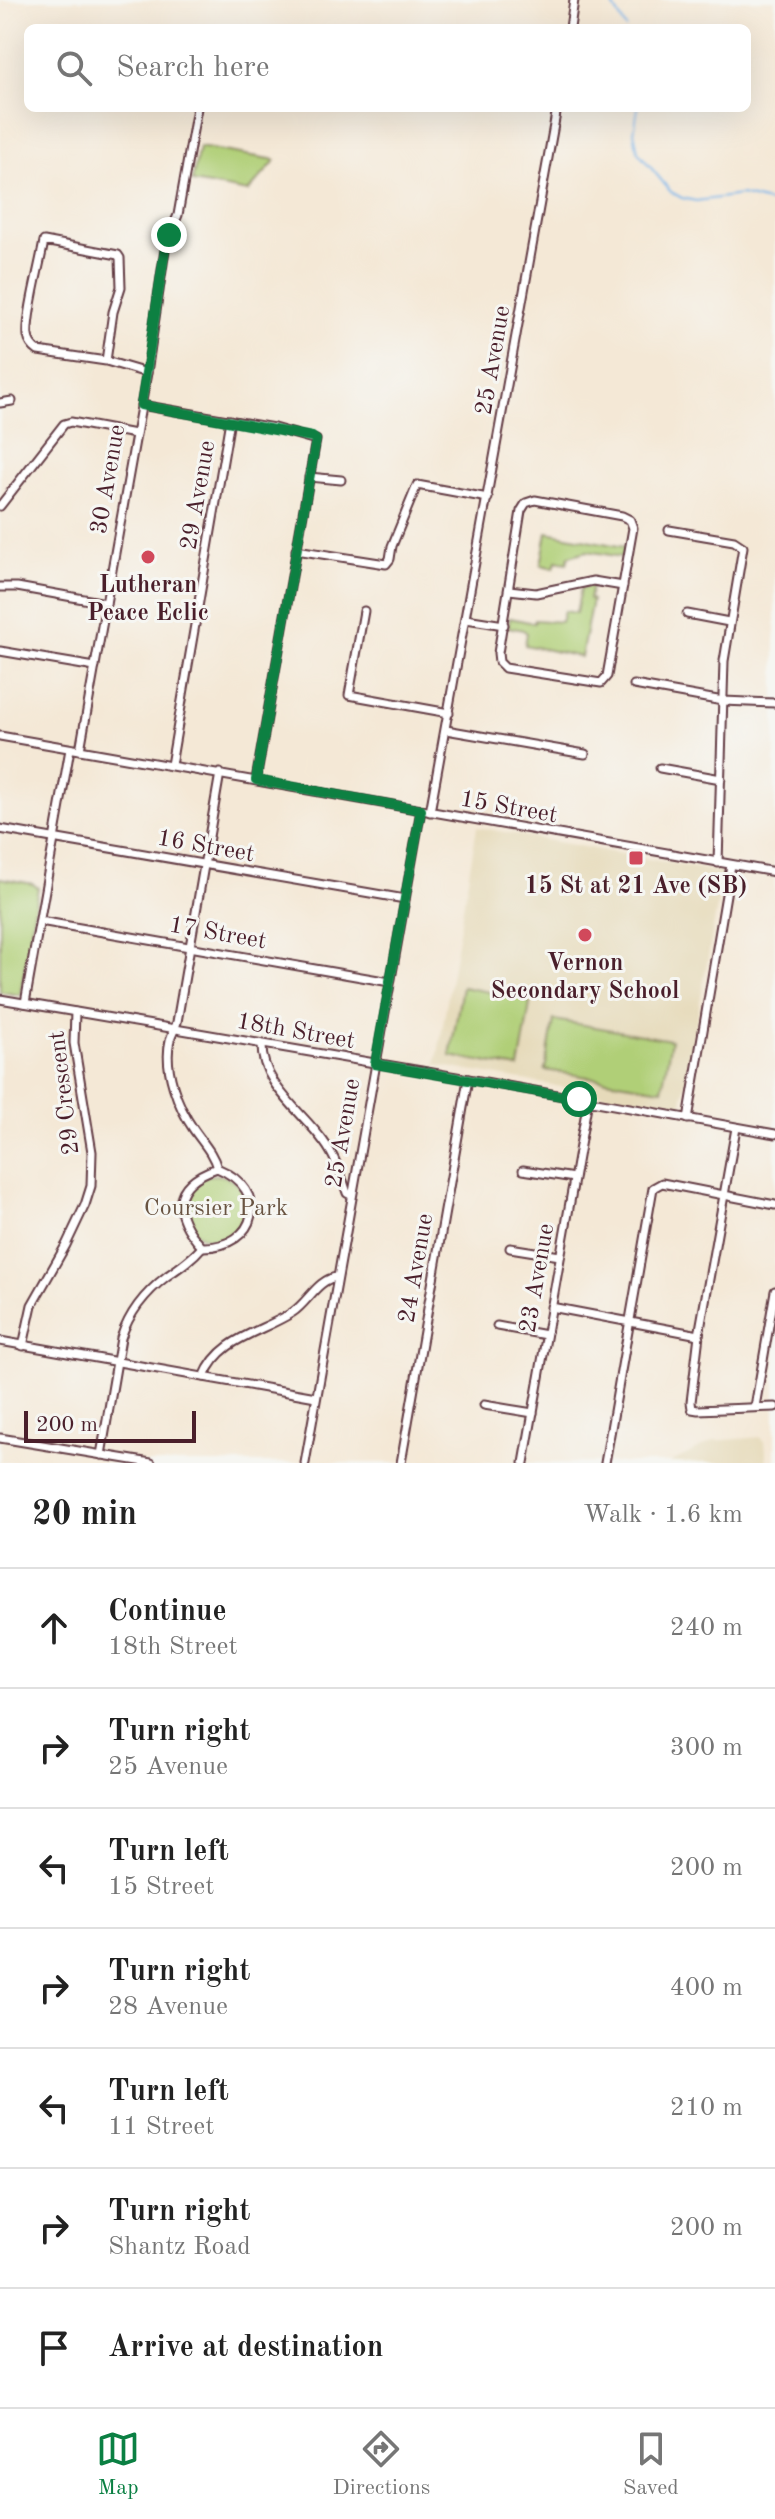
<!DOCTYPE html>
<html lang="en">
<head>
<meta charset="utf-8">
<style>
  body { margin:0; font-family:"Old Standard TT",serif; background:#f2f2f2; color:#222 }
  .scale { position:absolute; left:24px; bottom:20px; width:172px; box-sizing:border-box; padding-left:8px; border:4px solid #4a1f2b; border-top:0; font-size:22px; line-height:28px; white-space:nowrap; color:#4a1f2b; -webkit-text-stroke:6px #f6f6f2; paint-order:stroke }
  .stop { position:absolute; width:24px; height:24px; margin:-18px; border:6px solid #0b8043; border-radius:50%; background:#fff }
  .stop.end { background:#0b8043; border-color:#fff; box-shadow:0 2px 8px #0008 }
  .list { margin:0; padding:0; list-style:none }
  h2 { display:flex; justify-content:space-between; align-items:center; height:104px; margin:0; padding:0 32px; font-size:34px }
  h2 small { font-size:26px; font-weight:400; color:#767676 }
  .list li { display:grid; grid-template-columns:52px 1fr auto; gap:24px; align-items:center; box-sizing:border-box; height:120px; padding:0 32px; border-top:2px solid #e0e0e0 }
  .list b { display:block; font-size:30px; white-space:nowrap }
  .list p { margin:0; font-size:26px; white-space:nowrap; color:#767676 }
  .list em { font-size:26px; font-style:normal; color:#767676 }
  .icon { flex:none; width:44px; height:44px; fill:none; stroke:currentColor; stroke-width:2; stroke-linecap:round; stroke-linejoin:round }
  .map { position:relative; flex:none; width:775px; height:1463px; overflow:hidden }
  .search { position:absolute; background:#fff; box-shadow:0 8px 32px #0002; left:24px; right:24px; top:24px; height:88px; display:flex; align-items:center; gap:20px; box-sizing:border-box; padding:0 28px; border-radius:12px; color:#767676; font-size:30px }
  .sheet { height:944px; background:#fff }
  nav { display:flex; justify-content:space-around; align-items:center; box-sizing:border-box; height:112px; border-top:2px solid #e0e0e0; background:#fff; font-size:22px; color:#767676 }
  nav a { display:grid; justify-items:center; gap:4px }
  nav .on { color:#0b8043 }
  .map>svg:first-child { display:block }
</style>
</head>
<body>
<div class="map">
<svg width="775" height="1463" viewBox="0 0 775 1463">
  <rect width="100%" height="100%" fill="#f6f6f2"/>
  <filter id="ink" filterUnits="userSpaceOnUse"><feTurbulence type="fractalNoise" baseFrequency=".0125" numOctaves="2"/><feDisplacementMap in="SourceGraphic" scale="16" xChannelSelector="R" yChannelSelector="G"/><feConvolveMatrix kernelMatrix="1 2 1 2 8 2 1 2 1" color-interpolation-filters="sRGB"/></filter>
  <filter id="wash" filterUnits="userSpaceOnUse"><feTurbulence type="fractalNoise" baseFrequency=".006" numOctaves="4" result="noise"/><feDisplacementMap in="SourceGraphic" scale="32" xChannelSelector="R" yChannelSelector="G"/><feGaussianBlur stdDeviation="1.8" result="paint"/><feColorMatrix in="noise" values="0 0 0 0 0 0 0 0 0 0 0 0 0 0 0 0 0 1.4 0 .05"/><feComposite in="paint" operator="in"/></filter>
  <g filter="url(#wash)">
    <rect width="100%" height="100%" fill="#f4e8d6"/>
    <g fill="#e6daba">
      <polygon points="477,827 723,873 681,1108 436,1065"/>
      <polygon points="760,1437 765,1442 767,1463 670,1463 714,1441"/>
    </g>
    <g fill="#b0cf77" stroke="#7d7751" stroke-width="2">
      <polygon points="199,147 276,160 248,192 192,182"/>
      <polygon points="547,532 624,547 622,557 587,551 569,556 567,563 556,561 554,568 541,565"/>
      <polygon points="592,586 589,599 592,600 581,657 525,645 527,633 523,630 508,627 510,618 534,623 535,620 561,622 564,611 576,613 581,588"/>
      <polygon points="0,878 33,884 38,888 20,995 0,992"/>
      <polygon points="462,987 527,999 530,1004 519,1068 450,1056"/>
      <polygon points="554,1020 671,1040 662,1089 545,1070"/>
      <circle cx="215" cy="1207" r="32"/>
    </g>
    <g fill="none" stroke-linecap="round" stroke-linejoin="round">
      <g stroke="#77b4e9" stroke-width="2">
        <polyline points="610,0 626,28"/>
        <polyline points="638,108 634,132 638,152 671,192 682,198 696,201 741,195 775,204"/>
      </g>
    </g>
  </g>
  <g filter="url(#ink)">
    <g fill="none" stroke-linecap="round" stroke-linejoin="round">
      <defs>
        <g id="minor">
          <polyline points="570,28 574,0"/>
          <path d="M106 361 113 312 121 287 120 258 118 255 44 241C40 265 26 315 28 336 29 343 32 347 38 351L106 361 147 373"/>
          <polyline points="0,403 12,401"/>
          <polyline points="141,405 274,428 316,440 256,780"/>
          <polyline points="309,477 341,480"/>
          <polygon points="535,500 622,516 630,520 633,528 607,676 601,683 505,668 499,662 498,653 521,511 526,503"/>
          <polyline points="0,506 64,424 71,422 135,434"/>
          <polyline points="669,530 734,541 743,547 724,661 718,863"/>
          <polyline points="296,550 386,564 390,559 392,546 417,485 488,498"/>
          <polyline points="0,587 17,587 106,603"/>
          <polyline points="509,590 536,593 593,581 623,586"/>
          <polyline points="364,611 349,695 449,713"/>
          <polyline points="687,614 729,622"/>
          <polyline points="466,619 504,625"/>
          <polyline points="0,651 95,667"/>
          <polyline points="634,685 723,701 775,703"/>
          <polyline points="446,730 585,754"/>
          <polyline points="0,736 775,872"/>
          <polyline points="80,750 147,373 166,243 178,215 197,108"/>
          <polyline points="171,765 230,420"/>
          <polyline points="660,768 721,779"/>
          <polyline points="430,812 557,108"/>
          <polyline points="0,829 405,899"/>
          <polyline points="40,921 390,982"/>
          <polyline points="0,999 474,1080 775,1134"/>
          <polyline points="25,1003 70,749"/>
          <path d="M262 1045C261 1084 303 1112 324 1142 336 1158 341 1175 347 1193L351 1195"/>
          <polyline points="688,1119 731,865"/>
          <polyline points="736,1128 699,1335 691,1402 692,1409 698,1410 775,1407"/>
          <path d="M217 1168C213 1153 203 1143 194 1130 178 1107 163 1069 170 1040 172 1034 175 1029 177 1022L220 773"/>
          <path d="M217 1168C271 1190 258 1248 202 1247 172 1214 170 1184 217 1168Z"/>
          <polyline points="523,1170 574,1178"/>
          <polyline points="510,1248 560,1256"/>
          <polyline points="551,1307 699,1335"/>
          <polyline points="497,1326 546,1335"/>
          <polyline points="0,1341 316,1397"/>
          <polyline points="23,1346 32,1305 66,1245 85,1205 91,1186 92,1152 74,1043 75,1012"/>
          <path d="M204 1377C220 1337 261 1333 293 1312 308 1302 318 1279 337 1277"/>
          <polyline points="484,1405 533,1413"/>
          <polyline points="755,1407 775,1291"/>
          <polyline points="0,1438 151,1463"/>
          <path d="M101 1455 121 1338C129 1313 146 1292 167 1276 180 1267 192 1259 202 1247"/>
          <polyline points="305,1463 421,810"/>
          <polyline points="401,1463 468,1079"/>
          <polyline points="524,1463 588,1100"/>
          <polyline points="605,1463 653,1188 662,1183 775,1205"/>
        </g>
      </defs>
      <use href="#minor" stroke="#643d45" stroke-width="11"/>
      <use href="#minor" stroke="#fff" stroke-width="7"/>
    </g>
  </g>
  <g fill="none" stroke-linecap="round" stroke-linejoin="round" filter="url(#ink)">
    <polyline stroke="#0b8043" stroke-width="10" points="169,235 166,243 141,405 312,437 316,440 256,780 421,810 375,1064 579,1099"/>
  </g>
  <g fill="#d1495b" stroke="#f6f6f2" stroke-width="3">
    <circle cx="148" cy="557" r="8"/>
    <rect x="628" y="850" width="16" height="16" rx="4"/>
    <circle cx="585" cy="935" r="8"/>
  </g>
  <g text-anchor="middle" stroke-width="6" stroke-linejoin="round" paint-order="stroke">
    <g font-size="24" fill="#4a1f2b" stroke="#f6f6f2">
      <text transform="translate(492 360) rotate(-80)" y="8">25 Avenue</text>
      <text transform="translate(107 479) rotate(-80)" y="8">30 Avenue</text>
      <text transform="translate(197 495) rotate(-80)" y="8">29 Avenue</text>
      <text transform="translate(509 806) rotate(10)" y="8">15 Street</text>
      <text transform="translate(206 845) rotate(10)" y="8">16 Street</text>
      <text transform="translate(218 932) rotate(10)" y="8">17 Street</text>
      <text transform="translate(296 1030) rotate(10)" y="8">18th Street</text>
      <text transform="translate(63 1093) rotate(-97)" y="8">29 Crescent</text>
      <text transform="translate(342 1133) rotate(-80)" y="8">25 Avenue</text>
      <text transform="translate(415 1268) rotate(-80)" y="8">24 Avenue</text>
      <text transform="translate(536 1278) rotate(-80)" y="8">23 Avenue</text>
    </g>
    <g font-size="24" font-weight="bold" fill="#4a1f2b" stroke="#f6f6f2">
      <text x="148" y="592">Lutheran<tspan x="148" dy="28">Peace Eclic</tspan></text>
      <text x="636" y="893">15 St at 21 Ave (SB)</text>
      <text x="585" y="970">Vernon<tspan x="585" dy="28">Secondary School</tspan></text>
    </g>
    <g font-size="24" fill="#695442" stroke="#f6f6f2">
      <text x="216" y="1215">Coursier Park</text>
    </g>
  </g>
</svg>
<div class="scale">200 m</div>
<div class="stop" style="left:579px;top:1099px"></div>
<div class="stop end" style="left:169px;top:235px"></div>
<div class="search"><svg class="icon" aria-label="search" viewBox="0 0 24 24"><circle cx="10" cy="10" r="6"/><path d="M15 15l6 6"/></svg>Search here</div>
</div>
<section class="sheet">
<h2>20 min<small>Walk · 1.6 km</small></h2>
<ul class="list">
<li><svg class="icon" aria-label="ahead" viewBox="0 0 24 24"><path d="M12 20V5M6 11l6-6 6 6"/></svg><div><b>Continue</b><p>18th Street</p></div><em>240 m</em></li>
<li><svg class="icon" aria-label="right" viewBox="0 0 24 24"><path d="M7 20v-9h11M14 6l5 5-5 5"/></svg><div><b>Turn right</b><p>25 Avenue</p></div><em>300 m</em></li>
<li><svg class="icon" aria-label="left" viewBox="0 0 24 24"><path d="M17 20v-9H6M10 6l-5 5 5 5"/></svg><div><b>Turn left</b><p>15 Street</p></div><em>200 m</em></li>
<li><svg class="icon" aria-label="right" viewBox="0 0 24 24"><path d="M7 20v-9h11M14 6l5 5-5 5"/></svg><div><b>Turn right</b><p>28 Avenue</p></div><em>400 m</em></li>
<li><svg class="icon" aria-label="left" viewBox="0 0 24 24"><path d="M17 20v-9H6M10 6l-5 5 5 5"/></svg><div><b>Turn left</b><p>11 Street</p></div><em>210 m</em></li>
<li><svg class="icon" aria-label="right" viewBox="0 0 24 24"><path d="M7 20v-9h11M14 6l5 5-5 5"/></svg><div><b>Turn right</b><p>Shantz Road</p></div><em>200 m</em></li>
<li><svg class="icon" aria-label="arrive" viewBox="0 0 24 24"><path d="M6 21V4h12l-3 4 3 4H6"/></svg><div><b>Arrive at destination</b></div></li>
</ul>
</section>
<nav>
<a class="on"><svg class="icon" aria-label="map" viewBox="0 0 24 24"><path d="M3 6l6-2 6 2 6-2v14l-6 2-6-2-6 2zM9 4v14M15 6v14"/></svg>Map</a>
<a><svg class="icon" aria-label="directions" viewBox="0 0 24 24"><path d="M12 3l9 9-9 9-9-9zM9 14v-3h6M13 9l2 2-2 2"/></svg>Directions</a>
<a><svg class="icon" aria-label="saved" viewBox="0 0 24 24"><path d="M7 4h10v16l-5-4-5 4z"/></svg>Saved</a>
</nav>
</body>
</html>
